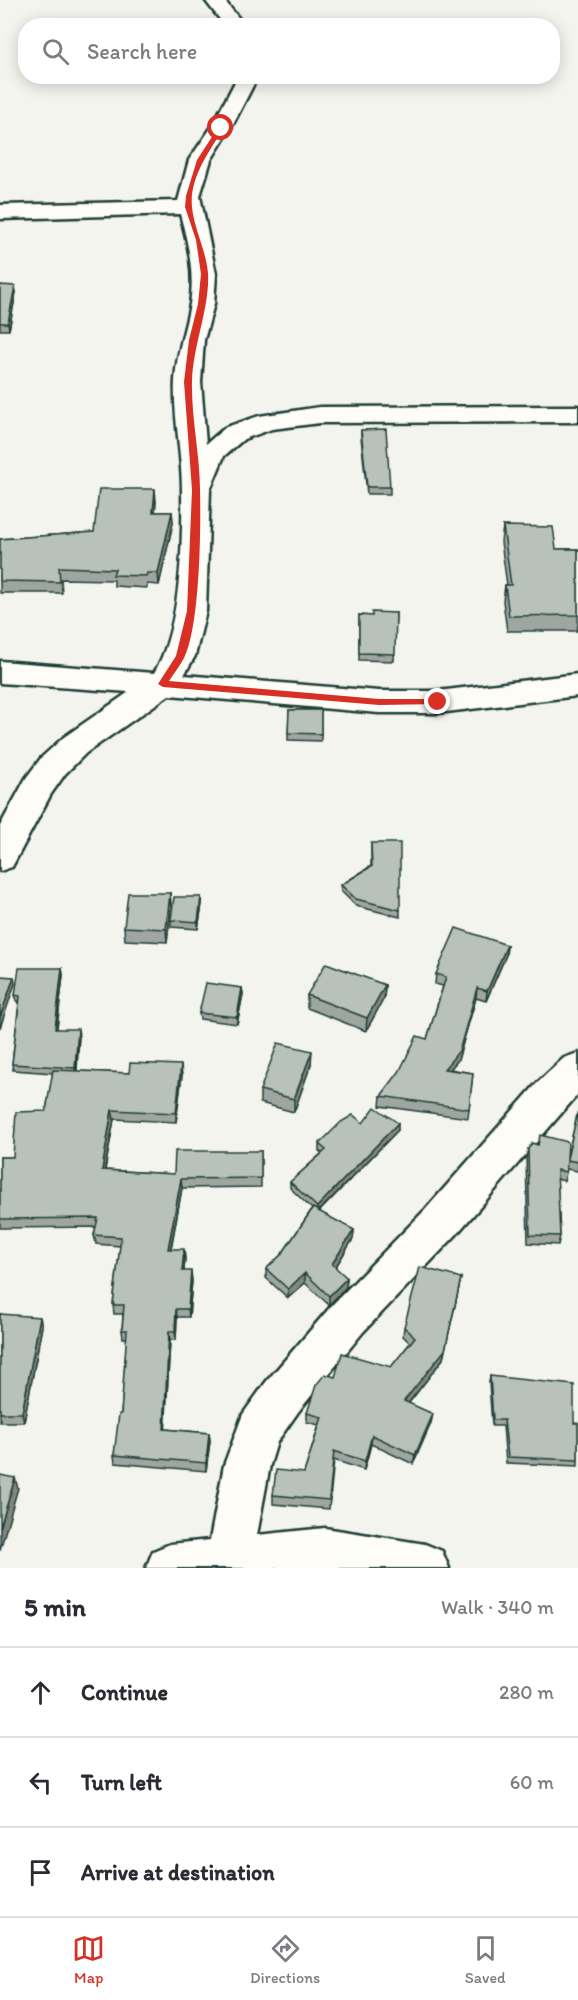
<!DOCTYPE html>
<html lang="en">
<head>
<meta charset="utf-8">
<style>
  body { margin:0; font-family:Itim,sans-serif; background:#f2f2f3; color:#2b2b33 }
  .stop { position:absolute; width:18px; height:18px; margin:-14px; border:4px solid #d93025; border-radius:50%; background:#fff }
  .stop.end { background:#d93025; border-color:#fff; box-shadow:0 2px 6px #0008 }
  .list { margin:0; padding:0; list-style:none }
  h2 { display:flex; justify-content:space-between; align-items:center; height:78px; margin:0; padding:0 24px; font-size:26px }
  h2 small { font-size:20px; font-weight:400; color:#7c7c81 }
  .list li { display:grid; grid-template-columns:39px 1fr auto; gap:18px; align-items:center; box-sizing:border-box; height:90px; padding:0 24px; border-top:2px solid #e1e1e2 }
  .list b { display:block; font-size:22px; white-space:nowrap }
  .list em { font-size:20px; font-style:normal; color:#7c7c81 }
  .icon { flex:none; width:33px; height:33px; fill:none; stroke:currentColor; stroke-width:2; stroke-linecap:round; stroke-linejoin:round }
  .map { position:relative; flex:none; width:578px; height:1568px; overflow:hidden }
  .search { position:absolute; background:#fff; box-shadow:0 3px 15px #0003; left:18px; right:18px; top:18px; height:66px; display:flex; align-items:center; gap:15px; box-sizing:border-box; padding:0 21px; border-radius:24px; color:#7c7c81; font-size:22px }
  .sheet { height:348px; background:#fff }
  nav { display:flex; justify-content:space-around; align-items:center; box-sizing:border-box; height:84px; border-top:2px solid #e1e1e2; background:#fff; font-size:16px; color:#7c7c81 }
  nav a { display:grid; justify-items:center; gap:3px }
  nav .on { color:#d93025 }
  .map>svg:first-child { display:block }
</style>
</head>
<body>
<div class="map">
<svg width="578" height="1568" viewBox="0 0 578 1568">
  <rect width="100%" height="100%" fill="#f4f4ef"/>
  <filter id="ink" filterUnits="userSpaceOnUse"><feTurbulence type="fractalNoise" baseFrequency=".0167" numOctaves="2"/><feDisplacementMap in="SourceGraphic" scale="12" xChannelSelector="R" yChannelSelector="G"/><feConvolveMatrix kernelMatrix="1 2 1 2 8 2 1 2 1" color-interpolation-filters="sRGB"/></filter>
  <g filter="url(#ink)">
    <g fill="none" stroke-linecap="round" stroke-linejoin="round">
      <defs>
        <g id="minor">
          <polygon points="205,0 224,0 245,26 225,26"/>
          <path d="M238 76H258L231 128 211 160 200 196 216 274 214 304 204 340 201 382 206 444 226 427 259 416 320 407 578 406V422L320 423 272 429 244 439 224 456 210 490 206 611 195 656 184 675 379 691H438L578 674V696L438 713H379L169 695 86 753 65 774 51 794 12 867 0 871V826L26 778 41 758 64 737 129 692 0 683V661L154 673C181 629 183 541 182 490 182 453 173 416 175 380 177 351 185 331 190 304 195 273 188 243 180 214L0 219V205L178 201 189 160 211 128Z"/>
          <polygon points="578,1053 578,1094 455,1236 363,1332 298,1412 277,1442 270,1465 257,1535 325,1528 425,1544 442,1551 449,1568 146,1568 153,1551 170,1544 210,1540 224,1465 237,1430 243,1414 266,1382 333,1304 425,1210 538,1082 564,1058"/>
        </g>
      </defs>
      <use href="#minor" stroke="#1f3d34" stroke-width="5"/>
      <use href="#minor" fill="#fdfcf7" fill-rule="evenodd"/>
    </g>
    <g fill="#9fa6a1" stroke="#1f3d34" stroke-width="1.5">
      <polygon points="0,285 16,292 9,330 0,330"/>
      <polygon points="361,430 390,487 390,494 367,494 361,437"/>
      <polygon points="156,501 155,512 172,512 173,523 159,585 147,584 147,588 114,586 114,580 61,579 62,593 0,593 0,539 94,532"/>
      <polygon points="503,526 556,549 578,549 578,624 577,631 507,631 503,601 505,585 507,585 501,542"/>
      <polygon points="396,613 394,661 359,660 359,615 372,616"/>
      <polygon points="289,710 321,710 321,741 288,740"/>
      <polygon points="371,843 400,910 400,917 356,906 341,891 341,885 371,866"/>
      <polygon points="170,893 171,906 167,942 125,940 124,927"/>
      <polygon points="201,897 202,904 198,929 171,927 171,920"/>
      <polygon points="507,945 506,955 486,1001 476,998 458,1060 450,1069 473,1073 468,1118 380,1106 381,1096 427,1039 443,986 435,984 436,974"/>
      <polygon points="62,968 63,975 57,1029 79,1035 77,1071 182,1075 176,1122 114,1119 105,1170 174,1174 261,1151 261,1187 182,1188 171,1249 185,1258 184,1271 192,1280 189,1317 177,1317 176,1340 170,1340 165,1429 209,1433 210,1441 206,1471 115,1463 114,1455 121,1414 127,1338 123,1338 122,1330 123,1314 114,1314 113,1305 120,1246 96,1244 94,1235 96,1227 0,1228 0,1157 13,1157 46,1111 53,1073 13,1070 12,1064 19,1002 17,1001 15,995"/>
      <polygon points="385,985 384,998 366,1031 307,1008 307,995"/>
      <polygon points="242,988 243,994 237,1024 200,1019 199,1013"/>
      <polygon points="311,1064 294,1112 260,1103 260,1090"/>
      <polygon points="578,1111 578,1171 567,1169 564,1181 557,1179 560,1236 558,1245 528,1243 526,1158 528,1149 538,1145 567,1158"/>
      <polygon points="363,1123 398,1130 319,1212 354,1230 353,1239 335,1268 347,1278 346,1287 329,1305 305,1283 288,1298 266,1278 266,1269 282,1254 312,1209 290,1188 290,1182 322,1153 319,1151 319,1144"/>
      <polygon points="461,1278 443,1359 409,1403 431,1423 413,1464 371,1444 364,1470 334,1460 329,1509 273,1504 273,1495 304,1473 319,1425 307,1422 307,1413 335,1377 391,1367 410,1343 403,1336 404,1327"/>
      <polygon points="0,1314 42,1326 24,1422 0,1422"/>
      <polygon points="490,1376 574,1423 578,1423 578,1466 506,1463 503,1426 492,1426 489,1382"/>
    </g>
    <g fill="#828783" stroke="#1f3d34" stroke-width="1.5">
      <polygon points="15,286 16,292 9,330 8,323"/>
      <polygon points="155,489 156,501 154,523 153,512"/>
      <polygon points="172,512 173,523 159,585 158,573"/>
      <polygon points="170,893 171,906 167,942 166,929"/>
      <polygon points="201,897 202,904 198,929 198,922"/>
      <polygon points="507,945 506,955 486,1001 487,991"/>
      <polygon points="62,968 63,975 56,1036 55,1029"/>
      <polygon points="14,977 15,984 0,1028 0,1017"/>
      <polygon points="385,985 384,998 366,1031 367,1018"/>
      <polygon points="242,988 243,994 237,1024 237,1017"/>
      <polygon points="477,988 476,998 458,1060 443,1078 444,1069"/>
      <polygon points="78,1029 79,1035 76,1074 75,1068"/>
      <polygon points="312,1051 311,1064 294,1112 294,1099"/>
      <polygon points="181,1065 182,1075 176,1122 176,1113"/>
      <polygon points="112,1110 114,1119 103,1179 102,1170"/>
      <polygon points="398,1123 398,1130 317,1213 317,1207"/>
      <polygon points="181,1179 182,1188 169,1258 168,1249"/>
      <polygon points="354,1230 353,1239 331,1274 332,1264"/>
      <polygon points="184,1249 185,1258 183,1280 182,1271"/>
      <polygon points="191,1271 192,1280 189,1317 188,1309"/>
      <polygon points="305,1273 305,1283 288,1298 288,1289"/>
      <polygon points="347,1278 346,1287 329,1305 329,1296"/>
      <polygon points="461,1278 443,1359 403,1410 404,1401"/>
      <polygon points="176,1309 177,1317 176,1340 175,1331"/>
      <polygon points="40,1317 42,1326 24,1422 22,1413"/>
      <polygon points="169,1331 170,1340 165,1437 164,1429"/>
      <polygon points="433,1414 431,1423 413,1464 415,1455"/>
      <polygon points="209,1433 210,1441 206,1471 206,1463"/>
      <polygon points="372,1435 371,1444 364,1470 365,1461"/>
      <polygon points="15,1478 18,1488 0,1550 0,1528"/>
    </g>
    <g fill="#b9c1bb" stroke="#1f3d34" stroke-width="1.5">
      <polygon points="0,285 15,286 8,323 0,323"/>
      <polygon points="386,429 390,487 367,487 361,430"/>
      <polygon points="99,489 155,489 153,512 172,512 158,573 147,573 146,576 113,575 115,569 59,567 60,582 0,581 0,539 94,532"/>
      <polygon points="503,526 553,527 556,549 578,549 578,615 509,616 505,585 511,585"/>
      <polygon points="372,612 396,613 395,654 359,653 359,615 372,616"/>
      <polygon points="289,710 321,710 321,734 288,733"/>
      <polygon points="371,843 400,843 400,910 356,899 341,885 372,866"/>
      <polygon points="128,893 170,893 166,929 124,927"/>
      <polygon points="174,897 201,897 198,922 171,920"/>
      <polygon points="456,928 507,945 487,991 477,988 459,1051 444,1069 473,1073 469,1109 381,1096 399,1072 417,1036 427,1039 446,977 436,974"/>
      <polygon points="326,963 385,985 367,1018 307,995"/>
      <polygon points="19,968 62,968 55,1029 78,1029 75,1068 12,1064 20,996 15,995"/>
      <polygon points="0,976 14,977 0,1017"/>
      <polygon points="206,983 242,988 237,1017 199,1013"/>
      <polygon points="278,1043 312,1051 294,1099 260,1090"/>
      <polygon points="130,1063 181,1065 176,1113 112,1110 102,1170 174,1174 175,1151 261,1151 261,1178 181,1179 168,1249 184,1249 182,1271 191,1271 188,1309 176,1309 175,1331 169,1331 164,1429 209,1433 206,1463 114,1455 119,1414 121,1414 127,1330 122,1330 124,1305 113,1305 121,1237 94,1235 98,1218 0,1219 0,1157 13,1157 16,1112 46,1111 53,1070 129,1073"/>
      <polygon points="375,1107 398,1123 317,1207 290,1182 326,1150 319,1144 341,1122 353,1115 363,1123"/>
      <polygon points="578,1111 578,1162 567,1160 566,1172 557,1170 560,1236 530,1235 528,1149 532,1143 538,1145 540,1135 568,1142 567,1159"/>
      <polygon points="313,1208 354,1230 332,1264 347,1278 329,1296 305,1273 288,1289 266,1269 282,1254"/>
      <polygon points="420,1267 461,1278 445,1350 404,1401 433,1414 415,1455 372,1435 365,1461 334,1451 329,1500 273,1495 276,1470 304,1473 322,1417 307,1413 316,1385 325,1374 335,1377 342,1353 391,1367 415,1337 404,1327"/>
      <polygon points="0,1314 40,1317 22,1413 0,1413"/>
      <polygon points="490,1376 574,1385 574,1423 578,1423 578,1460 508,1457 504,1420 493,1420"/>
      <polygon points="0,1475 15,1478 0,1528"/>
    </g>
  </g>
  <path fill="#d93025" d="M219 126 224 128C210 150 189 178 192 207 194 229 206 250 208 273 210 307 193 345 192 381 191 417 200 454 200 490 201 529 200 626 184 658 180 666 174 673 169 681L379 699H438L442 702 441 704 379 705 163 687 158 684 176 656 187 611 192 490 184 382 189 340 198 304 201 274 196 240 185 207 186 196 197 160Z"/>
</svg>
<div class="stop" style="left:221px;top:128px"></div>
<div class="stop end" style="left:438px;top:702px"></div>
<div class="search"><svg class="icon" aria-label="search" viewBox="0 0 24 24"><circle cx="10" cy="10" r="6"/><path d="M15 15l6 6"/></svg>Search here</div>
</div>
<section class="sheet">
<h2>5 min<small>Walk · 340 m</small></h2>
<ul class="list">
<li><svg class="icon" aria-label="ahead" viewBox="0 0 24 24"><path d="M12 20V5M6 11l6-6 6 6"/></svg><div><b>Continue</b></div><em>280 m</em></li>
<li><svg class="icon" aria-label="left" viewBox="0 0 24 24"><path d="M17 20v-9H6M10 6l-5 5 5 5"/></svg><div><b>Turn left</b></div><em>60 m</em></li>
<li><svg class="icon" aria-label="arrive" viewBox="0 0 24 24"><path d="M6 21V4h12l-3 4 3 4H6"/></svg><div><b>Arrive at destination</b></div></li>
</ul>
</section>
<nav>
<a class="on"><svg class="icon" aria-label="map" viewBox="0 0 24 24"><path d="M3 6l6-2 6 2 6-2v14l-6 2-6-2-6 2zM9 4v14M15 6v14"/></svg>Map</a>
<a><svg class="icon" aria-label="directions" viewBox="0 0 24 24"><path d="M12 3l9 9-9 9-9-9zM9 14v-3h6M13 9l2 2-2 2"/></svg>Directions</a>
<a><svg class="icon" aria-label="saved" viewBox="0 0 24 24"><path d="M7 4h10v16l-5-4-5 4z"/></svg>Saved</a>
</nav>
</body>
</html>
